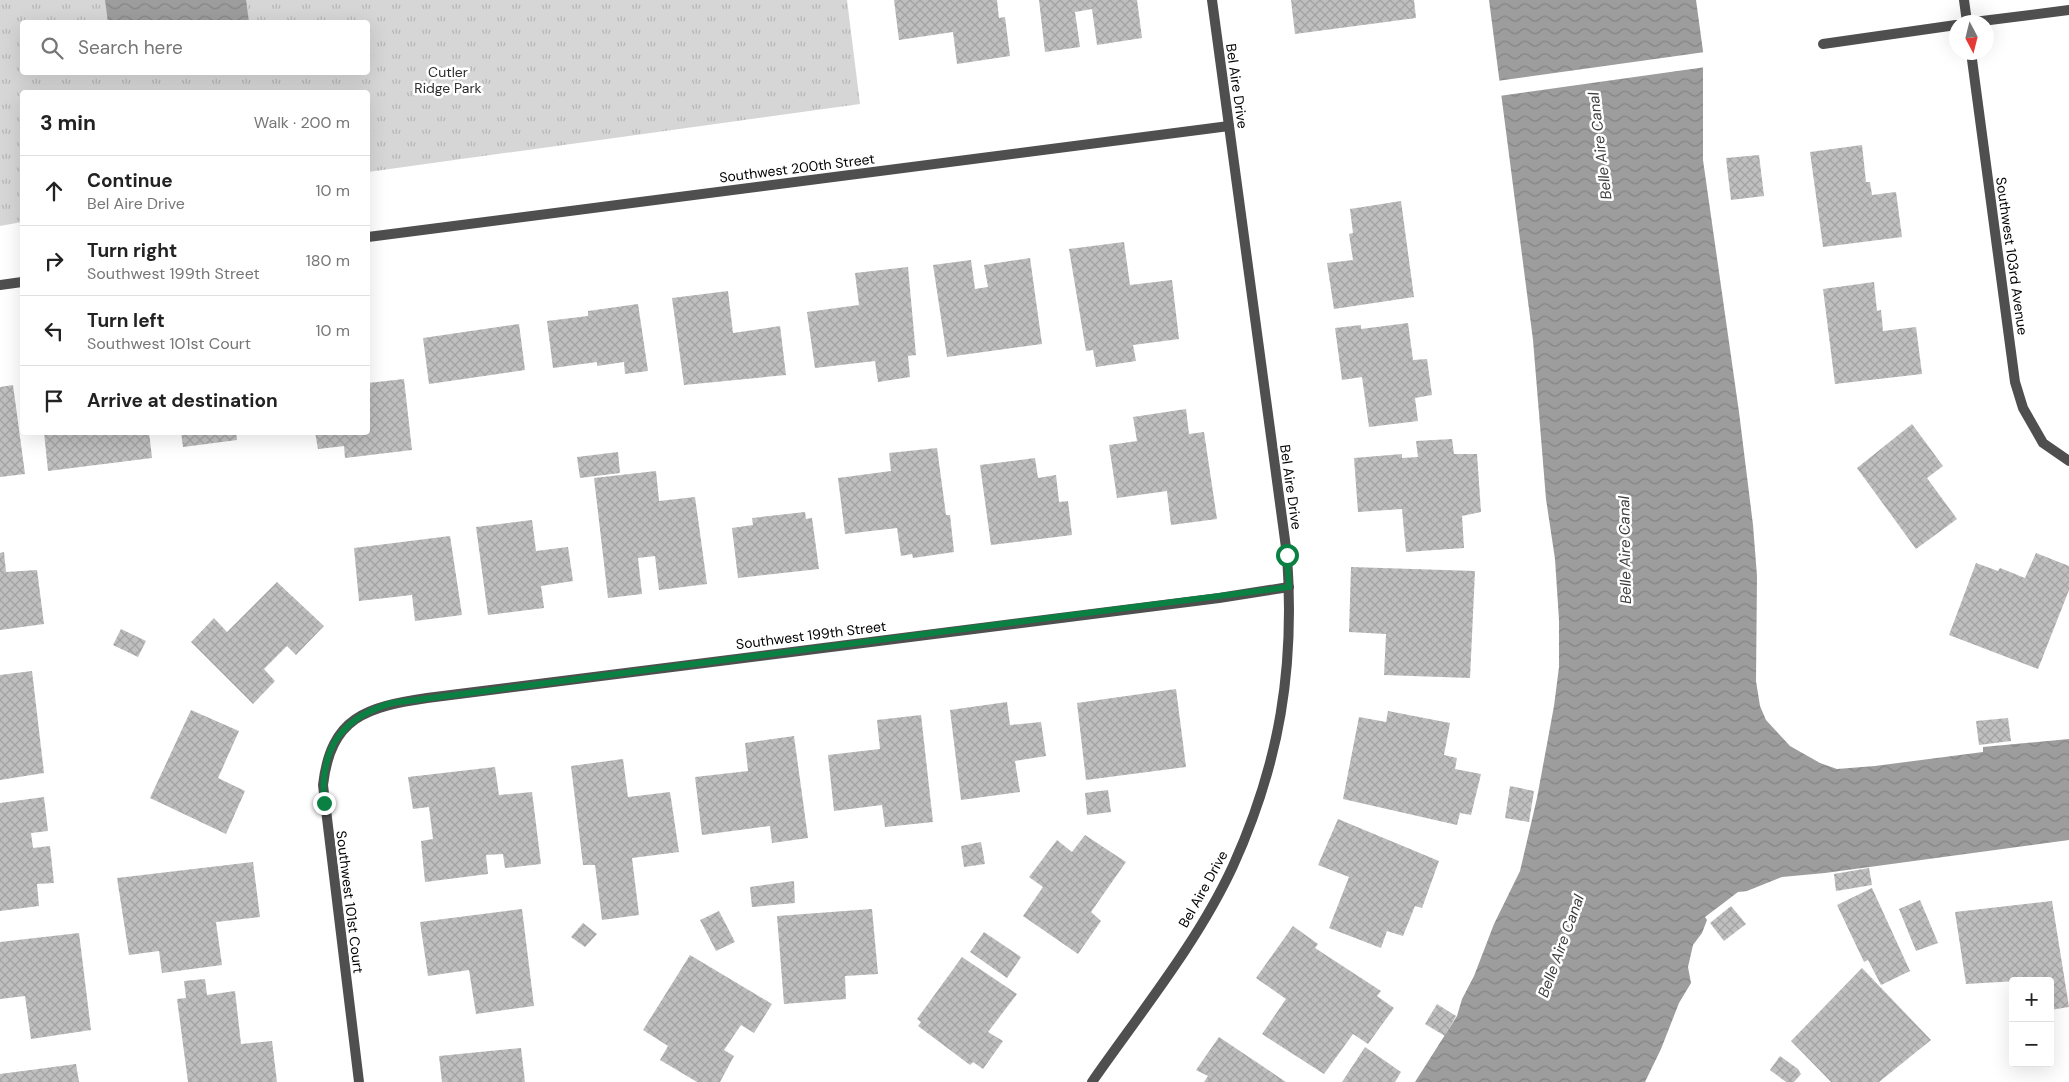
<!DOCTYPE html>
<html lang="en">
<head>
<meta charset="utf-8">
<style>
  body { margin:0; font-family:"DM Sans",sans-serif; background:#f6f6f6; color:#222 }
  .controls { position:absolute; right:15px; bottom:15px; display:grid; overflow:hidden; border-radius:5px; box-shadow:0 5px 20px #0002 }
  .controls button { width:45px; height:45px; display:grid; place-items:center; padding:0; border:0; border-bottom:1px solid #e0e0e0; background:#fff; color:#222; font:25px sans-serif }
  .compass { position:absolute; left:1949px; top:15px; width:45px; height:45px; border-radius:50%; background:#fff; box-shadow:0 5px 20px #0002; rotate:173deg }
  .stop { position:absolute; width:15px; height:15px; margin:-11px; border:4px solid #0b8043; border-radius:50%; background:#fff }
  .stop.end { background:#0b8043; border-color:#fff; box-shadow:0 1px 5px #0008 }
  .list { margin:0; padding:0; list-style:none }
  h2 { display:flex; justify-content:space-between; align-items:center; height:65px; margin:0; padding:0 20px; font-size:21px }
  h2 small { font-size:16px; font-weight:400; color:#767676 }
  .list li { display:grid; grid-template-columns:32px 1fr auto; gap:15px; align-items:center; box-sizing:border-box; height:70px; padding:0 20px; border-top:1px solid #e0e0e0 }
  .list b { display:block; font-size:19px; white-space:nowrap }
  .list p { margin:0; font-size:16px; white-space:nowrap; color:#767676 }
  .list em { font-size:16px; font-style:normal; color:#767676 }
  .icon { flex:none; width:28px; height:28px; fill:none; stroke:currentColor; stroke-width:2; stroke-linecap:round; stroke-linejoin:round }
  .map { position:relative; flex:none; width:2069px; height:1082px; overflow:hidden }
  .search { position:absolute; background:#fff; box-shadow:0 5px 20px #0002; left:20px; top:20px; width:350px; height:55px; display:flex; align-items:center; gap:12px; box-sizing:border-box; padding:0 18px; border-radius:5px; color:#767676; font-size:19px }
  .panel { position:absolute; background:#fff; box-shadow:0 5px 20px #0002; left:20px; top:90px; width:350px; height:345px; border-radius:5px }
  .map>svg:first-child { display:block }
</style>
</head>
<body>
<div class="map">
<svg width="2069" height="1082" viewBox="0 0 2069 1082">
  <defs>
    <pattern id="park-tufts" width="24" height="20" patternUnits="userSpaceOnUse" patternTransform="scale(1.25)"><rect width="24" height="20" fill="#d6d6d6"/><path d="M3 7l-1-3M5 7V3M7 7l1-3M15 17l-1-3M17 17v-4M19 17l1-3" fill="none" stroke="#b6b6b6"/></pattern>
    <pattern id="water-waves" width="16" height="10" patternUnits="userSpaceOnUse" patternTransform="scale(1.25)"><rect width="16" height="10" fill="#9d9d9d"/><path d="M0 5q4-4 8 0t8 0" fill="none" stroke="#858585"/></pattern>
    <pattern id="building-cross-hatch" width="8" height="8" patternUnits="userSpaceOnUse" patternTransform="scale(1.25)"><rect width="8" height="8" fill="#bfbfbf"/><path d="M0 0l8 8M0 8l8-8" fill="none" stroke="#a2a2a2"/></pattern>
  </defs>
  <rect width="100%" height="100%" fill="#fff"/>
  <path fill="url(#park-tufts)" fill-rule="evenodd" d="M0 0H847L860 104 368 172V92H22V222L0 226ZM22 22H368V72H22Z"/>
  <g fill="url(#water-waves)">
    <polygon points="105,0 246,0 249,22 108,22"/>
    <polygon points="1489,0 1696,0 1703,51 1703,160 1739,412 1753,525 1757,576 1756,681 1760,706 1766,720 1790,746 1820,763 1837,769 1875,766 1983,752 1983,747 2069,739 2069,840 1825,873 1782,877 1747,891 1738,892 1705,917 1707,920 1702,933 1693,945 1688,967 1691,983 1679,1003 1661,1049 1645,1082 1415,1082 1457,1016 1462,999 1474,976 1494,924 1520,871 1537,798 1554,706 1559,667 1559,620 1555,559 1546,499 1533,340"/>
  </g>
  <polygon fill="#fff" points="1705,52 1706,67 1499,96 1497,81"/>
  <g fill="url(#building-cross-hatch)">
    <polygon points="894,0 997,0 999,18 1005,17 1010,56 957,64 953,32 899,40"/>
    <polygon points="1039,0 1137,0 1142,38 1097,45 1092,9 1075,12 1080,47 1045,52"/>
    <polygon points="1291,0 1414,0 1416,18 1295,34"/>
    <polygon points="1862,145 1866,182 1870,182 1872,195 1896,192 1902,237 1823,247 1810,152"/>
    <polygon points="1759,155 1764,196 1731,200 1726,158"/>
    <polygon points="1401,201 1414,297 1334,309 1327,263 1353,260 1349,234 1353,233 1350,209"/>
    <polygon points="1124,242 1130,285 1172,280 1179,339 1133,345 1136,361 1096,367 1093,350 1086,351 1069,249"/>
    <polygon points="1030,258 1042,344 947,357 933,265 971,260 975,289 988,287 984,265"/>
    <polygon points="908,267 916,355 908,356 910,377 878,382 875,361 815,368 807,312 859,305 855,273"/>
    <polygon points="1874,282 1877,311 1881,310 1883,331 1916,327 1922,374 1835,384 1823,289"/>
    <polygon points="728,291 733,333 780,326 786,375 684,385 672,298"/>
    <polygon points="638,304 648,371 625,374 624,362 597,366 597,362 553,368 547,321 588,316 588,311"/>
    <polygon points="1408,323 1413,360 1427,359 1432,395 1415,398 1418,421 1369,427 1362,377 1342,380 1335,328 1361,325 1361,329"/>
    <polygon points="519,324 525,370 429,384 423,338"/>
    <polygon points="404,379 412,450 345,458 344,446 318,449 315,432 368,432 368,383"/>
    <polygon points="13,385 25,474 0,477 0,387"/>
    <polygon points="1186,409 1189,434 1204,432 1217,519 1171,525 1167,491 1117,498 1109,445 1137,441 1133,417"/>
    <polygon points="1912,424 1943,466 1927,478 1957,519 1916,549 1857,468"/>
    <polygon points="44,432 149,432 152,458 48,471"/>
    <polygon points="181,432 236,432 237,440 183,447"/>
    <polygon points="1452,439 1454,454 1477,454 1481,512 1462,516 1464,548 1406,552 1402,509 1358,512 1354,458 1402,454 1402,458 1418,457 1416,441"/>
    <polygon points="937,448 946,515 950,515 954,552 913,558 912,554 901,556 897,528 845,534 838,478 891,471 889,453"/>
    <polygon points="618,452 620,473 580,478 577,457"/>
    <polygon points="1035,458 1038,478 1056,475 1059,502 1068,501 1072,535 991,545 980,465"/>
    <polygon points="656,471 659,501 695,497 707,584 659,590 655,556 638,558 642,594 608,598 594,478"/>
    <polygon points="805,512 806,519 812,518 819,569 738,578 732,528 753,525 752,518"/>
    <polygon points="532,520 536,551 568,547 573,581 541,586 544,608 488,615 476,527"/>
    <polygon points="450,536 462,615 415,621 412,595 359,601 354,548"/>
    <polygon points="4,552 6,572 37,570 44,624 0,630 0,553"/>
    <polygon points="2036,553 2069,566 2069,590 2038,669 1949,635 1976,563 1998,571 2000,568 2025,578"/>
    <polygon points="1351,567 1475,571 1470,678 1384,675 1386,634 1349,632"/>
    <polygon points="277,582 324,626 296,655 287,646 264,669 275,681 253,704 191,642 214,618 227,632"/>
    <polygon points="121,629 146,641 138,657 113,645"/>
    <polygon points="32,671 44,773 0,780 0,675"/>
    <polygon points="1176,689 1186,767 1086,780 1077,703"/>
    <polygon points="1007,702 1010,725 1041,722 1046,756 1015,761 1020,792 961,800 950,710"/>
    <polygon points="191,710 239,731 218,778 245,791 226,834 150,798"/>
    <polygon points="1388,711 1450,723 1444,755 1457,758 1455,769 1481,774 1471,815 1460,813 1457,825 1343,799 1359,717 1386,722"/>
    <polygon points="921,715 933,822 885,827 882,805 834,811 828,755 880,749 877,720"/>
    <polygon points="2008,718 2011,741 1979,745 1976,721"/>
    <polygon points="794,736 808,838 772,843 770,826 702,835 695,777 748,771 745,743"/>
    <polygon points="623,759 628,797 670,792 679,852 632,858 639,915 602,920 595,865 583,865 571,766"/>
    <polygon points="495,767 499,795 532,792 541,864 505,868 503,854 486,855 488,874 425,882 421,841 433,839 429,807 413,809 408,777"/>
    <polygon points="1510,786 1534,791 1529,822 1505,818"/>
    <polygon points="1108,790 1111,812 1087,815 1085,793"/>
    <polygon points="44,797 48,831 31,833 33,848 50,846 54,883 37,884 39,906 0,911 0,803"/>
    <polygon points="1338,819 1439,861 1422,908 1415,906 1403,936 1387,931 1381,948 1329,928 1349,877 1318,865"/>
    <polygon points="1085,835 1126,862 1091,912 1101,921 1078,954 1023,916 1043,887 1029,877 1057,840 1072,852"/>
    <polygon points="981,842 985,864 964,867 961,846"/>
    <polygon points="253,862 260,917 216,922 222,965 162,973 159,951 129,955 117,878"/>
    <polygon points="1869,868 1872,885 1836,891 1834,874"/>
    <polygon points="794,881 795,903 752,907 750,887"/>
    <polygon points="1872,888 1910,971 1881,985 1868,960 1864,962 1837,905"/>
    <polygon points="1920,900 1938,943 1916,951 1899,909"/>
    <polygon points="2052,901 2069,1007 2050,1010 2050,981 2017,981 1966,984 1955,912"/>
    <polygon points="1731,906 1746,924 1724,941 1710,923"/>
    <polygon points="522,909 534,1006 476,1014 469,970 428,976 420,922"/>
    <polygon points="872,909 878,974 845,976 846,999 784,1004 777,916"/>
    <polygon points="719,911 735,942 716,951 700,920"/>
    <polygon points="583,923 597,934 585,947 571,937"/>
    <polygon points="1293,926 1318,944 1315,948 1381,991 1377,996 1394,1008 1368,1044 1353,1034 1324,1074 1262,1034 1286,999 1256,978"/>
    <polygon points="984,932 1021,957 1007,978 970,952"/>
    <polygon points="79,933 91,1030 31,1039 25,996 0,999 0,942"/>
    <polygon points="690,955 772,1004 754,1033 741,1025 724,1050 734,1056 720,1082 697,1082 660,1060 668,1046 643,1030"/>
    <polygon points="962,957 1017,994 988,1032 1003,1041 983,1069 973,1062 970,1065 918,1026 921,1022 917,1019"/>
    <polygon points="1862,968 1931,1040 1879,1082 1831,1082 1791,1041"/>
    <polygon points="205,979 207,995 235,991 241,1044 272,1041 277,1082 188,1082 177,999 186,998 184,981"/>
    <polygon points="1437,1004 1456,1016 1445,1036 1425,1024"/>
    <polygon points="1219,1037 1286,1082 1204,1082 1208,1076 1196,1070"/>
    <polygon points="1365,1047 1401,1072 1395,1082 1342,1082"/>
    <polygon points="521,1048 525,1082 442,1082 439,1056"/>
    <polygon points="1780,1056 1798,1069 1801,1074 1794,1082 1786,1082 1770,1070"/>
    <polygon points="76,1064 79,1082 0,1082 0,1074"/>
  </g>
  <g fill="none" stroke-linecap="round" stroke-linejoin="round">
    <g stroke="#4f4f4f" stroke-width="10">
      <polyline points="1964,0 1967,22"/>
      <polyline points="1974,22 2069,10"/>
      <polyline points="1823,44 1956,25"/>
      <polyline points="1971,52 2015,382 2023,408 2043,443 2069,461"/>
      <polyline points="368,237 1229,126"/>
      <polyline points="0,285 22,282"/>
      <path d="M359 1082 323 785C331 717 366 707 427 698L1219 598 1289 587"/>
      <path d="M1092 1082C1140 1013 1198 942 1233 866 1280 762 1295 668 1287 555L1212 0"/>
    </g>
  </g>
  <g fill="none" stroke-linecap="round" stroke-linejoin="round">
    <path stroke="#0b8043" stroke-width="6" d="M324 803C320 749 340 718 392 703L1289 587 1287 555"/>
  </g>
  <g text-anchor="middle" stroke-width="5" stroke-linejoin="round" paint-order="stroke">
    <g font-size="14" fill="#2d2d2d" stroke="#fff">
      <text x="448" y="77">Cutler<tspan x="448" dy="16">Ridge Park</tspan></text>
    </g>
    <g font-size="14" fill="#000" stroke="#fff">
      <text transform="translate(1237 86) rotate(82)" y="5">Bel Aire Drive</text>
      <text transform="translate(797 168) rotate(-7)" y="5">Southwest 200th Street</text>
      <text transform="translate(2012 256) rotate(82)" y="5">Southwest 103rd Avenue</text>
      <text transform="translate(1291 487) rotate(82)" y="5">Bel Aire Drive</text>
      <text transform="translate(811 635) rotate(-7)" y="5">Southwest 199th Street</text>
      <text transform="translate(1203 889) rotate(-61)" y="5">Bel Aire Drive</text>
      <text transform="translate(350 902) rotate(83)" y="5">Southwest 101st Court</text>
    </g>
    <g font-size="15" font-style="italic" fill="#3e3e3e" stroke="#fff">
      <text transform="translate(1600 146) rotate(-97)" y="5">Belle Aire Canal</text>
      <text transform="translate(1625 550) rotate(-91)" y="5">Belle Aire Canal</text>
      <text transform="translate(1561 946) rotate(-70)" y="5">Belle Aire Canal</text>
    </g>
  </g>
</svg>
<div class="controls">
<button>+</button>
<button>−</button>
</div>
<svg class="compass" viewBox="-18 -18 36 36"><path d="M0-13l5 13h-10z" fill="#e53935"/><path d="M0 13l5-13h-10z" fill="#767676"/></svg>
<div class="stop" style="left:1287px;top:555px"></div>
<div class="stop end" style="left:324px;top:803px"></div>
<div class="search"><svg class="icon" aria-label="search" viewBox="0 0 24 24"><circle cx="10" cy="10" r="6"/><path d="M15 15l6 6"/></svg>Search here</div>
<section class="panel">
<h2>3 min<small>Walk · 200 m</small></h2>
<ul class="list">
<li><svg class="icon" aria-label="ahead" viewBox="0 0 24 24"><path d="M12 20V5M6 11l6-6 6 6"/></svg><div><b>Continue</b><p>Bel Aire Drive</p></div><em>10 m</em></li>
<li><svg class="icon" aria-label="right" viewBox="0 0 24 24"><path d="M7 20v-9h11M14 6l5 5-5 5"/></svg><div><b>Turn right</b><p>Southwest 199th Street</p></div><em>180 m</em></li>
<li><svg class="icon" aria-label="left" viewBox="0 0 24 24"><path d="M17 20v-9H6M10 6l-5 5 5 5"/></svg><div><b>Turn left</b><p>Southwest 101st Court</p></div><em>10 m</em></li>
<li><svg class="icon" aria-label="arrive" viewBox="0 0 24 24"><path d="M6 21V4h12l-3 4 3 4H6"/></svg><div><b>Arrive at destination</b></div></li>
</ul>
</section>
</div>
</body>
</html>
